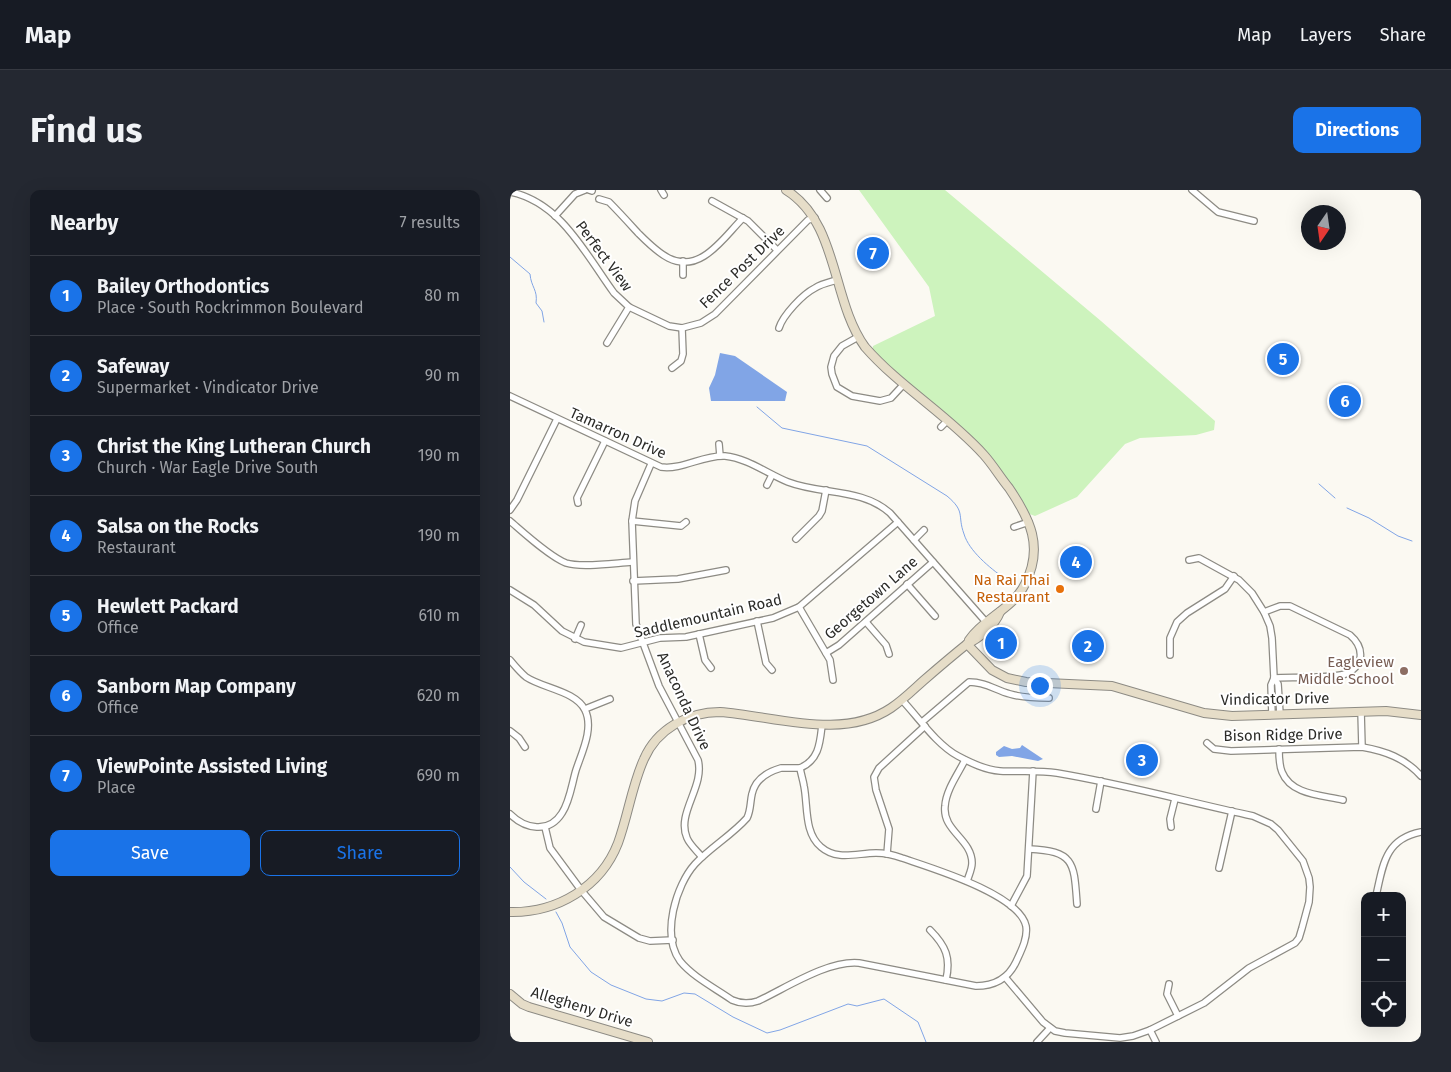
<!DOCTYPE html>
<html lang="en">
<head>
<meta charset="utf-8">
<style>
  body { margin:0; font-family:"Fira Sans",sans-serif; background:#242831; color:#f1f3f6 }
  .controls { position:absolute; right:15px; bottom:15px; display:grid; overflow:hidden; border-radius:10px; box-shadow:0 5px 20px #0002 }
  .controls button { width:45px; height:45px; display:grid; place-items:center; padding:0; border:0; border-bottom:1px solid #363941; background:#171b24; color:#f1f3f6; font:25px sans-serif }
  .compass { position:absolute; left:791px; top:15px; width:45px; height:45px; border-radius:50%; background:#171b24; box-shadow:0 5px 20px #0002; rotate:193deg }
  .you { position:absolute; left:529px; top:495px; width:18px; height:18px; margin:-12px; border:4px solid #fff; border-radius:50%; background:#1a73e8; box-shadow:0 0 0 8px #1a73e833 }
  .badge { display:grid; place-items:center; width:32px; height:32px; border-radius:50%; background:#1a73e8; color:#fff; font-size:16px; font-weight:700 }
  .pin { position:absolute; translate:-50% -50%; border:2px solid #fff; box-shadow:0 1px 5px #0006 }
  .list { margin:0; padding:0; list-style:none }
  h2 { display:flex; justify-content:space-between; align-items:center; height:65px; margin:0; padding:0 20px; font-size:21px }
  h2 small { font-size:16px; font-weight:400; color:#9ea1a6 }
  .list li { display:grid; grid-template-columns:32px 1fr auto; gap:15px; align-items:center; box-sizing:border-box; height:80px; padding:0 20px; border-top:1px solid #363941 }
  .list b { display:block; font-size:19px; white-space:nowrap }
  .list p { margin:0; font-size:16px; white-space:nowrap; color:#9ea1a6 }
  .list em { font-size:16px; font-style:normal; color:#9ea1a6 }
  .actions { display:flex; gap:10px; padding:15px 20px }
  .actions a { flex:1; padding:11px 0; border:1px solid #1a73e8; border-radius:10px; text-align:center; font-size:18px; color:#1a73e8 }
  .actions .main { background:#1a73e8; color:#fff }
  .icon { flex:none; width:28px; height:28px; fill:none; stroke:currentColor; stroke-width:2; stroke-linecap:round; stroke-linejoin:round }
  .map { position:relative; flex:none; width:911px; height:852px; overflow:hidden; border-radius:10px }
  header { display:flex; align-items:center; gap:30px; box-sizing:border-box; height:70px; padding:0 25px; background:#171b24; border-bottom:1px solid #363941 }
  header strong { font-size:24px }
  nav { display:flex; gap:28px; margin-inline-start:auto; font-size:18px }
  .intro { display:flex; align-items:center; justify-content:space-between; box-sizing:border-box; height:120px; padding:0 30px }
  h1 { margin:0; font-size:35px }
  .button { padding:12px 22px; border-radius:10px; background:#1a73e8; color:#fff; font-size:18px; font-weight:700 }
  main { display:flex; gap:30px; padding:0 30px }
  aside { flex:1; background:#171b24; border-radius:10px; box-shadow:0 5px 20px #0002 }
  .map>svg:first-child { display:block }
</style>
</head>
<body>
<header>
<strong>Map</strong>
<nav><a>Map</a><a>Layers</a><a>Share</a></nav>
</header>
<div class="intro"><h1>Find us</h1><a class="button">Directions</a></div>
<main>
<aside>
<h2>Nearby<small>7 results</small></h2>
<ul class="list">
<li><span class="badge">1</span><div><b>Bailey Orthodontics</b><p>Place · South Rockrimmon Boulevard</p></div><em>80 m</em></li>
<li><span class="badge">2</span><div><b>Safeway</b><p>Supermarket · Vindicator Drive</p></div><em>90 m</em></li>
<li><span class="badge">3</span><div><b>Christ the King Lutheran Church</b><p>Church · War Eagle Drive South</p></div><em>190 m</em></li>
<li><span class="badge">4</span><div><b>Salsa on the Rocks</b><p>Restaurant</p></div><em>190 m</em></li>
<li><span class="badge">5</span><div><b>Hewlett Packard</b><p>Office</p></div><em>610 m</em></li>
<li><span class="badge">6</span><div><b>Sanborn Map Company</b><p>Office</p></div><em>620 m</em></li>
<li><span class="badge">7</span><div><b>ViewPointe Assisted Living</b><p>Place</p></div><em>690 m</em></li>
</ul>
<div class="actions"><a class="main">Save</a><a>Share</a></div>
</aside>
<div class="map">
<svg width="911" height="852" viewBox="0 0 911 852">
  <rect width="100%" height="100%" fill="#fbf9f2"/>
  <polygon fill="#cdf3bd" points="349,0 435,0 591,131 705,231 704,240 686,245 630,248 615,254 567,307 525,326 514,322 475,265 362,165 363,156 425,126 419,97"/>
  <g fill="#81a5e6">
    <polygon points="210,163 225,166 277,202 275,211 201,211 199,198 205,185"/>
    <polygon points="512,555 533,569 528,571 502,566 489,567 486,565 486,562 494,556 502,559 510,558"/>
  </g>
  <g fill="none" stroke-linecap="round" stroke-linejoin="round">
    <g stroke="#81a5e6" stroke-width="1">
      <path d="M0 67 20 84C21 97 28 100 26 113L32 121 34 132"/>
      <path d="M247 217 272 238 357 256 437 306C456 322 447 325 454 344 459 361 480 378 494 388"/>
      <polyline points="809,294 825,308"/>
      <polyline points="837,318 859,328 888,346 902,351"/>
      <polyline points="0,677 14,692 36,709"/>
      <polyline points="46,722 52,733 60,757 81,782 101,795 136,809 152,811 174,803 185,804 223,827 257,843 270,840 338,814 347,816 374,809 408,832 416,852"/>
    </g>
    <defs>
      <g id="street">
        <polyline points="79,0 82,1"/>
        <polyline points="151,0 154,5"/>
        <polyline points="310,0 317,8"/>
        <polyline points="682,0 708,22 744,31"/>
        <path d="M0 2C51 12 76 65 104 103L119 117 159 136 172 138 191 133 205 124 298 30 305 28"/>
        <path d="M89 9 99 12C109 22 118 32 128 43 146 61 167 83 194 66 209 57 221 40 233 28"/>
        <polyline points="202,11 238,31 267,60"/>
        <polyline points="45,26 65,4 75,0"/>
        <polyline points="173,71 173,85"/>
        <path d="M269 138C273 125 293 104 305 98 311 94 320 92 327 90"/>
        <polyline points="348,147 332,156 324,166 321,177 322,184 327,197 342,206 370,211 381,208 394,194"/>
        <polyline points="97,153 119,117"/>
        <polyline points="162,178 171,171 173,164 172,138"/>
        <path d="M0 206 151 277C173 280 192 265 215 266 237 268 258 284 278 292 312 305 352 298 380 323L476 432"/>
        <polyline points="431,237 437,231"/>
        <polyline points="209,254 210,266"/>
        <path d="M141 274 125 311 122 331 126 434 149 496 188 570C195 597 166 623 177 648 180 655 187 661 192 667"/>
        <polyline points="257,295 262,285"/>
        <polyline points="68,313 67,308 95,251"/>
        <polyline points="0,320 7,310 47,229"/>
        <path d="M0 331C14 343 40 367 56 373 72 378 105 373 122 372"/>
        <polyline points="122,331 171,336 176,332"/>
        <polyline points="504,337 519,332"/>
        <polyline points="286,349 309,326 312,321 316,300"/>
        <polyline points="404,350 414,340"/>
        <polyline points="679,370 689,368 729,390 742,403 754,422 760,436 762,448 764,488 761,495 762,525"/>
        <polyline points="123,391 168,389 216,380"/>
        <polyline points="397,394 425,426"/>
        <polyline points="0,400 24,415 52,441 74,452 111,458 150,448 176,447 263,428 289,417 388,332"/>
        <polyline points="289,417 320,470 323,490"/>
        <path d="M754 422 770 416H780L840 445C847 451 852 459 850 469 848 475 844 480 838 483 825 489 780 487 764 488"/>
        <polyline points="247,431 256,473 262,480"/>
        <polyline points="356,432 376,455 379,464"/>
        <polyline points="189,444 195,470 201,478"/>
        <polyline points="65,449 71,435"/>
        <polyline points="316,463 329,455 423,372"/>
        <polyline points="660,465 660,448 667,432 677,423 715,399 724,386"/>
        <path d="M0 470C5 476 10 482 16 487 32 498 66 501 75 520 84 538 72 562 66 580 62 593 60 611 52 623 39 644 15 639 0 624"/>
        <polyline points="764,488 768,494 770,524"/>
        <path d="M392 510C408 527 427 555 448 566 461 573 475 580 490 581 509 582 528 580 547 583 613 594 678 612 743 626L761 634 768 640 793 671 799 688 800 697 799 712 792 738 789 748 785 753 739 778 694 813 640 840 623 846 610 848 555 843 545 841 533 832 495 787"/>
        <polyline points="75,519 100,509"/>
        <polyline points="851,521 852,557"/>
        <path d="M412 532 459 492C476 492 485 500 500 504 513 508 526 508 539 508"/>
        <polyline points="0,541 9,548 15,557"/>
        <path d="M697 553 704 559 721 561 852 557C875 561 895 568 911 586"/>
        <path d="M769 559C769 567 769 575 772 582 781 605 812 605 833 610"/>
        <path d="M455 570C448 584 436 600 435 616 432 641 462 649 462 673 462 679 459 685 457 691"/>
        <path d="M271 578H290C291 584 293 590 294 596 298 616 294 643 311 657 327 671 347 663 366 663 375 663 384 665 392 668 421 678 509 704 516 736 518 748 511 761 506 772 498 789 483 796 466 796L349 773C318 770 276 798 248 811 239 814 231 814 222 810 205 798 183 787 170 771 151 745 166 695 185 674 201 657 222 645 237 628 241 620 240 612 242 604 245 590 257 582 271 578Z"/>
        <path d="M290 578C309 570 310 553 312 535"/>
        <polyline points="586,619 591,591"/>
        <polyline points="35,637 40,658 71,700 94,727 129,748 140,751 163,750"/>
        <polyline points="661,637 660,629 665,609"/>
        <path d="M519 659C565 661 564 673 567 714"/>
        <polyline points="377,664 379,639 366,600 364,587 369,578 415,536"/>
        <polyline points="709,678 722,621"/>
        <path d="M866 706C873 675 875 649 911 642"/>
        <polyline points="501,716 517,686 523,581"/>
        <path d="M420 740C436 756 441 768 436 790"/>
        <polyline points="659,794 657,804 668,826"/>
        <polyline points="640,840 646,852"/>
        <polyline points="527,852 540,838"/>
      </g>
      <g id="secondary">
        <path d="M276 0C329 33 321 110 355 157 390 197 438 225 474 265 483 275 490 287 499 298 520 329 534 357 515 394 503 419 475 427 459 450"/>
        <polyline points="457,454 482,480 497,488 516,492 602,496 694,523 722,526 876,521 911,525"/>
        <path d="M0 722C47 723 91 697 108 653 118 626 122 595 134 569 147 539 178 522 210 522 265 526 332 551 381 518 393 510 403 500 413 491 428 478 442 466 457 454 470 448 485 435 490 422"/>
        <polyline points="0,804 12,814 19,817 138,852"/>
      </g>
    </defs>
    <use href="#street" stroke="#8d8b84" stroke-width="8"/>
    <use href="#secondary" stroke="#8d8b84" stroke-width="10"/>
    <use href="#street" stroke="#fff" stroke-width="5.5"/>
    <use href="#secondary" stroke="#e6ddc8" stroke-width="8"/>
  </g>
  <circle fill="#e8710a" stroke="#fff" stroke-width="2" cx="550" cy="399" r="5"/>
  <circle fill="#8d6e63" stroke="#fff" stroke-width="2" cx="894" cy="481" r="5"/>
  <g text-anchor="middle" stroke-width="4" stroke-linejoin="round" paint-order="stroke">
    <g font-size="15" fill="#2c2c29" stroke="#fff">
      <text transform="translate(94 66) rotate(53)" y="5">Perfect View</text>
      <text transform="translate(232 77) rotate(-44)" y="5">Fence Post Drive</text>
      <text transform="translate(108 243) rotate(24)" y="5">Tamarron Drive</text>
      <text transform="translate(361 408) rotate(-41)" y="5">Georgetown Lane</text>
      <text transform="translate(198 426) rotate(-13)" y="5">Saddlemountain Road</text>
      <text transform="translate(765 509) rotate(-1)" y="5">Vindicator Drive</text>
      <text transform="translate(174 511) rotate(65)" y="5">Anaconda Drive</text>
      <text transform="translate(773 545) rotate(-1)" y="5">Bison Ridge Drive</text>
      <text transform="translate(72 817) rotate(17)" y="5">Allegheny Drive</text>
    </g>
    <g font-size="15" fill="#c56008" stroke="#fff" text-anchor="end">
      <text x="540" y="395">Na Rai Thai<tspan x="540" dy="17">Restaurant</tspan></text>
    </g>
    <g font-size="15" fill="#785e54" stroke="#fff" text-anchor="end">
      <text x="884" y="477">Eagleview<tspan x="884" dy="17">Middle School</tspan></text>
    </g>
  </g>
</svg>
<div class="controls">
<button>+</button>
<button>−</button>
<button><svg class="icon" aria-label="locate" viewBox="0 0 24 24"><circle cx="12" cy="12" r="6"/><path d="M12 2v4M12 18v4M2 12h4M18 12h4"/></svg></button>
</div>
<svg class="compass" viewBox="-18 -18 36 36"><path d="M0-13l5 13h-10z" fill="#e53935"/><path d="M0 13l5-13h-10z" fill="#9ea1a6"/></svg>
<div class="you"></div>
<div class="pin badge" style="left:491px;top:453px">1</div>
<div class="pin badge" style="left:578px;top:456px">2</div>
<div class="pin badge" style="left:632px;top:570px">3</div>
<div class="pin badge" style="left:566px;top:372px">4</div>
<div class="pin badge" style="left:773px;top:169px">5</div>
<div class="pin badge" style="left:835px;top:211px">6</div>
<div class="pin badge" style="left:363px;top:63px">7</div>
</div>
</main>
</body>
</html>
